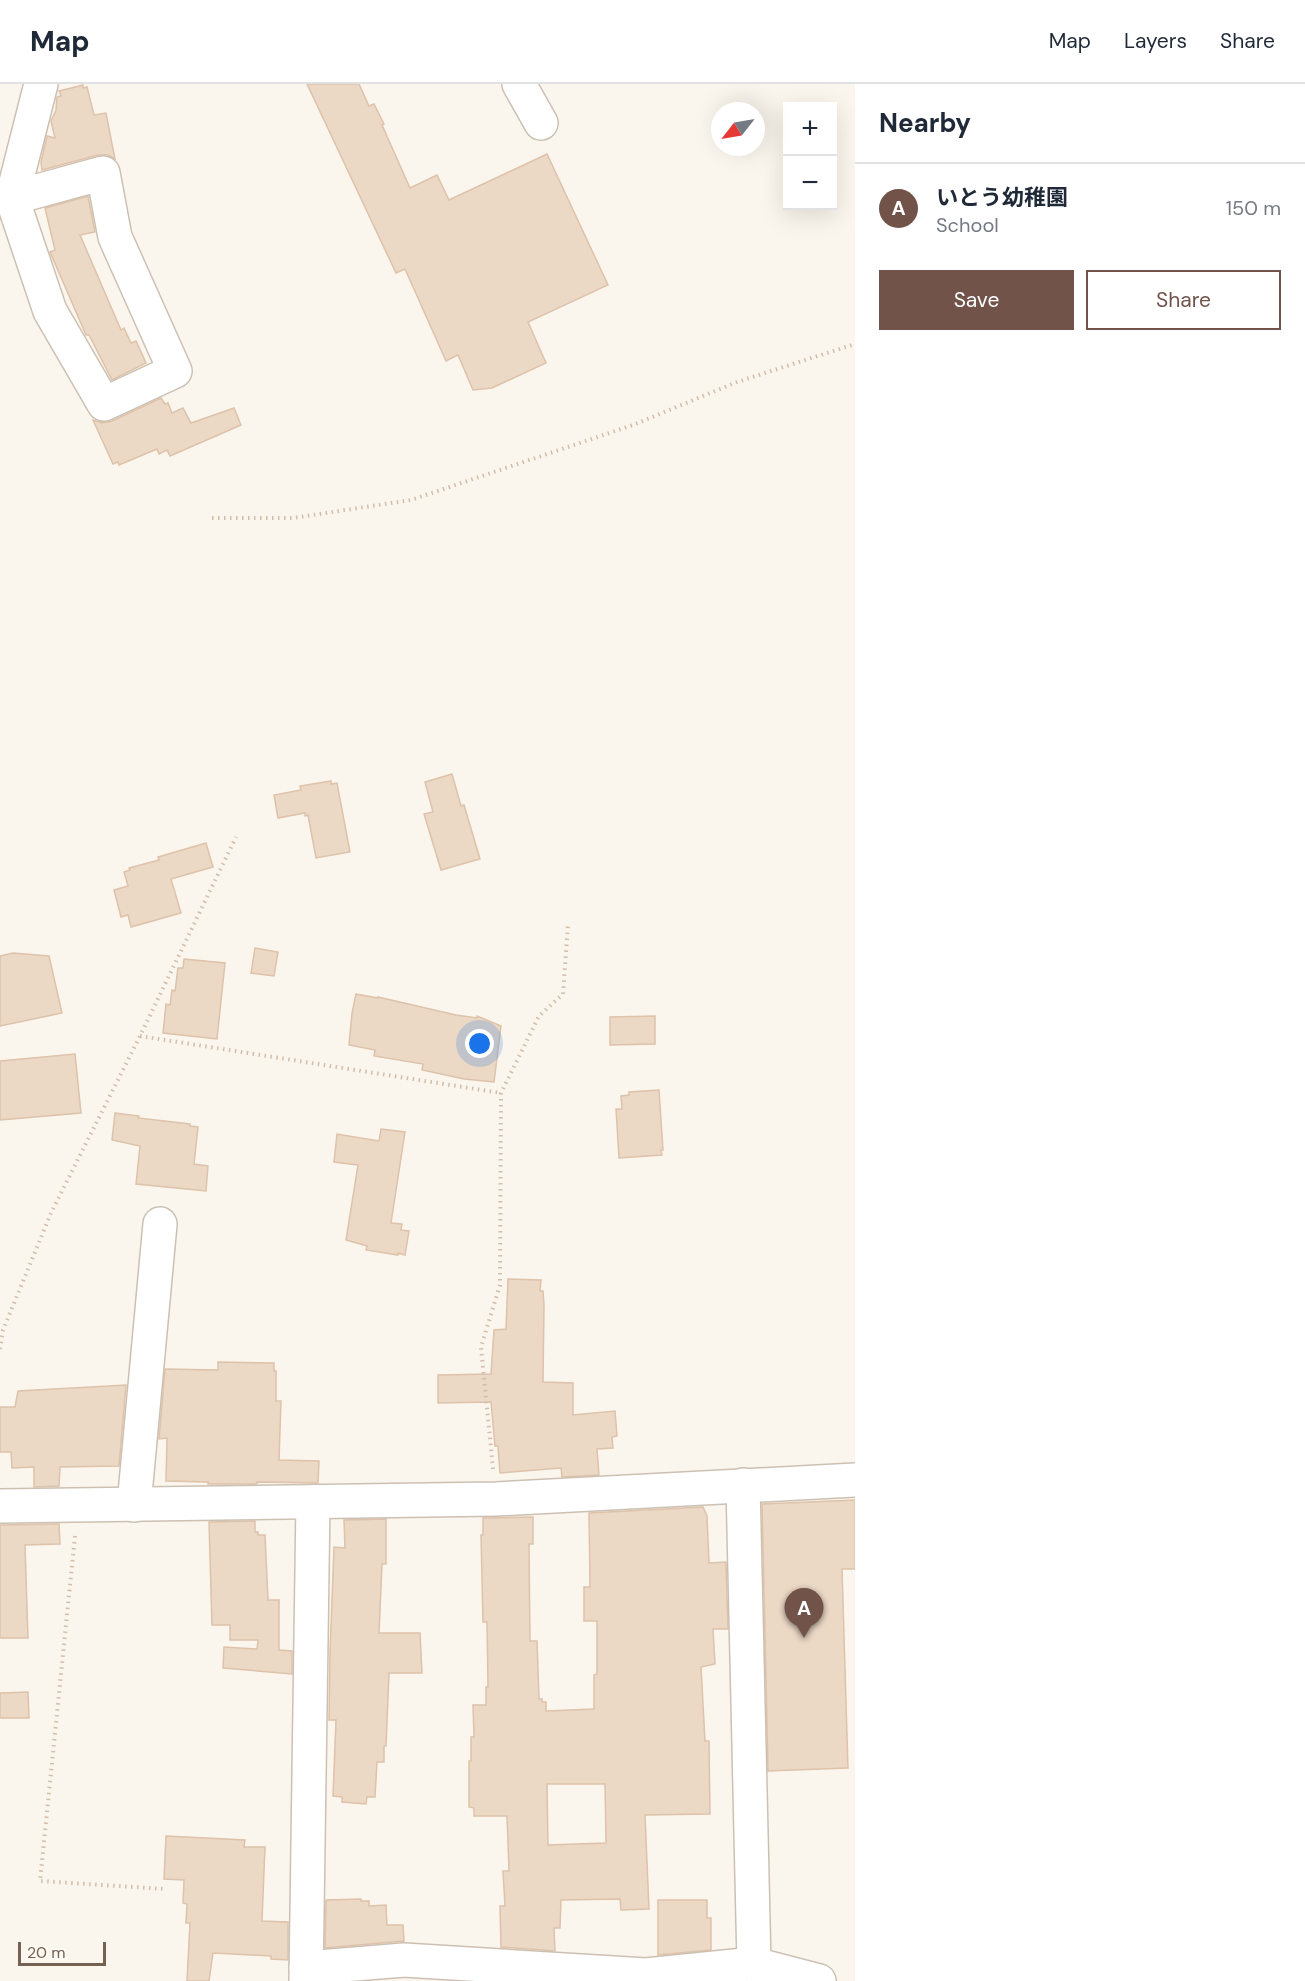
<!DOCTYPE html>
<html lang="en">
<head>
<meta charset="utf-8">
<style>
  body { margin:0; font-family:"DM Sans","Noto Sans JP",sans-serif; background:#f2f2f3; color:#1f2937 }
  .controls { position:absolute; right:18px; top:18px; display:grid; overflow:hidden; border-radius:0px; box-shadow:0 6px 24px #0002 }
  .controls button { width:54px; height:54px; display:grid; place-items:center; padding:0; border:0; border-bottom:2px solid #e0e1e3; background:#fff; color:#1f2937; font:30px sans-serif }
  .compass { position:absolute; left:711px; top:18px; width:54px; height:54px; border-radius:50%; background:#fff; box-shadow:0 6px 24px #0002; rotate:239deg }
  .scale { position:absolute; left:18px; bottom:15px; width:88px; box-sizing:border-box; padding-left:6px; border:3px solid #746152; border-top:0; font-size:16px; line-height:21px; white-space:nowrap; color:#746152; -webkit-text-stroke:4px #fdfaf3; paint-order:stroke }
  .you { position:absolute; left:480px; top:960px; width:21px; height:21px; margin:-15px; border:4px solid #fff; border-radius:50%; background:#1a73e8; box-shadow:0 0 0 9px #1a73e833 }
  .badge { display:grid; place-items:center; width:39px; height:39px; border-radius:50%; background:#71534a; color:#fff; font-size:20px; font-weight:700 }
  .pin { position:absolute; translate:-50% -50px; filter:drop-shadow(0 2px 3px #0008) }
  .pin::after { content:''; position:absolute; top:32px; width:21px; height:18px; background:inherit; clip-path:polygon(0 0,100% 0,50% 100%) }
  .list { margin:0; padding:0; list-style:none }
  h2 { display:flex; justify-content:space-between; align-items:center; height:78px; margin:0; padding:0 24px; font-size:26px }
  h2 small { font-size:20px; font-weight:400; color:#747a83 }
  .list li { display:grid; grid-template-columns:39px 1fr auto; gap:18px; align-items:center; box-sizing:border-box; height:90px; padding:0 24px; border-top:2px solid #e0e1e3 }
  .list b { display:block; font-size:22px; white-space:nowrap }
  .list p { margin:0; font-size:20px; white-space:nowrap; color:#747a83 }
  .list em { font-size:20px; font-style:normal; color:#747a83 }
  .actions { display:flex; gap:12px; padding:18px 24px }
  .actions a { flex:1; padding:14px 0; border:2px solid #71534a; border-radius:0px; text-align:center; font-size:21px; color:#71534a }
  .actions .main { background:#71534a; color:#fff }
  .map { position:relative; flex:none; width:855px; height:1897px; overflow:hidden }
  header { display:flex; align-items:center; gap:36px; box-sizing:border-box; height:84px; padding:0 30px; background:#fff; border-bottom:2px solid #e0e1e3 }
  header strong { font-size:28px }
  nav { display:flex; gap:33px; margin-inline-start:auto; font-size:21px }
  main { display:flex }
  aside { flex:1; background:#fff }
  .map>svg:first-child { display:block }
</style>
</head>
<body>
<header>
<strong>Map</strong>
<nav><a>Map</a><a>Layers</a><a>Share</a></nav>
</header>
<main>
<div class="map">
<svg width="855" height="1897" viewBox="0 0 855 1897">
  <rect width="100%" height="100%" fill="#fbf6ed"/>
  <g fill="#ebd8c5" stroke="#dec2aa" stroke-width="1.5" fill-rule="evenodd">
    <polygon points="307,0 359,0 369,22 374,20 384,40 382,41 410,104 437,91 449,116 547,70 608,201 528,238 546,279 492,304 473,306 458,271 446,277 405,185 396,189"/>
    <polygon points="83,1 83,4 87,3 94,31 106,29 115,75 108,71 98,71 42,86 41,78 47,52 55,54 51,37 56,26 57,13 61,12 59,7"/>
    <polygon points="88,112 95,148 80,151 121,246 124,244 131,259 136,257 146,279 112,296 89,251 86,251 50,168 55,166 45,124"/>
    <polygon points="161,314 165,320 168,319 172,329 183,324 191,339 234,324 241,341 170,372 167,366 159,370 157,365 119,381 118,378 113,380 93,336 102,339 112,337"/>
    <polygon points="452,690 461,722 464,721 480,775 441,786 424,730 433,728 425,698"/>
    <polygon points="331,697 331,700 337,699 350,768 316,774 308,731 305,732 305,729 278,734 274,711 301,706 300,702"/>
    <polygon points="206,759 213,783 171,795 181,829 131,843 128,831 121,833 114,806 128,802 124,788 130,786 129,784 159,776 158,773"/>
    <polygon points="255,864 278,868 274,892 251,889"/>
    <polygon points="13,869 49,872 62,929 0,942 0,872"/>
    <polygon points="184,875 225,879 217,955 163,949 166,920 170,921 172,906 175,907 178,884 183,884"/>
    <polygon points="356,910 378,914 378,913 456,931 477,934 477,932 501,942 494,998 464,995 422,986 423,980 374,972 375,966 349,961 352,929"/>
    <polygon points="655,932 655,960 610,961 610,933"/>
    <polygon points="75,970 81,1029 0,1036 0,977"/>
    <polygon points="659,1006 663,1066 661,1066 662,1071 619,1074 616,1025 622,1025 621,1012 629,1011 629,1008"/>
    <polygon points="115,1029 139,1032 138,1034 190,1040 190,1042 198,1043 194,1080 208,1082 206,1107 136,1100 140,1062 112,1056"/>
    <polygon points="381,1045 405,1048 391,1139 402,1140 401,1146 409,1147 405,1171 398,1169 398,1171 366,1166 367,1162 346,1156 358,1081 334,1078 337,1050 379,1057"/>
    <polygon points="508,1195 541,1196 540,1207 543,1207 544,1221 543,1298 573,1299 573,1331 615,1327 617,1352 612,1353 613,1364 597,1365 599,1391 562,1393 561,1384 500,1389 498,1362 495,1362 491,1318 438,1319 438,1291 491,1290 494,1246 506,1245"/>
    <polygon points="218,1278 274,1279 274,1287 276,1287 276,1317 281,1317 279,1376 319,1377 318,1399 257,1398 257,1400 208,1400 208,1398 166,1397 167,1354 159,1355 165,1285 218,1286"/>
    <polygon points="126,1301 119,1382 60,1383 59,1402 34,1403 34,1383 12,1384 11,1368 0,1368 0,1323 15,1323 18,1307"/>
    <polygon points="855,1416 855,1485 842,1485 848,1684 768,1687 762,1420"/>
    <path d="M703 1423 707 1432 709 1479 726 1478 728 1545H713L715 1580 701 1583 705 1657H709L710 1730 645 1731 649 1825 621 1826 620 1815 561 1816 560 1844H554L555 1867 501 1863 500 1822H505L503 1787H509L507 1732H474V1724L469 1723V1677H471V1653H474L473 1621H486V1603H488L487 1538H483L481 1451H483V1434L533 1433V1460H529L530 1557H537L539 1615H542V1618H546V1627L594 1625V1591L597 1590V1537H584V1503H590L589 1429ZM547 1700H605L606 1759 548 1761Z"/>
    <polygon points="386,1435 386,1480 382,1480 379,1549 420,1549 422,1589 389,1589 386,1662 384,1662 384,1678 377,1678 375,1713 367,1713 366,1720 342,1718 342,1713 333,1712 336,1636 329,1636 330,1569 334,1463 345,1464 344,1436"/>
    <polygon points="255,1437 255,1448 258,1448 258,1451 265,1451 268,1516 279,1516 279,1566 292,1567 292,1590 223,1584 224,1563 257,1565 258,1556 230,1556 230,1541 212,1541 209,1438"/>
    <polygon points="59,1440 60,1460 25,1461 28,1554 0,1554 0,1441"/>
    <polygon points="28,1608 29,1634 0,1634 0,1609"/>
    <polygon points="166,1752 245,1756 244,1763 265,1763 262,1837 288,1838 288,1876 271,1875 271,1872 213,1869 209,1897 187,1897 190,1839 186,1839 187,1820 183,1819 184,1796 164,1795"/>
    <polygon points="361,1815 361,1817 369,1817 369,1822 386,1821 387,1841 403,1841 404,1857 325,1864 326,1816"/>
    <polygon points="658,1816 707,1816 707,1834 711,1834 711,1866 658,1871"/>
  </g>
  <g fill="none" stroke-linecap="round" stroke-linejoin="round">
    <defs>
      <g id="minor">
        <polyline points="519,0 541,39"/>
        <polyline points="12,114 103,89 115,153 175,287 104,320 50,227 12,114 41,0"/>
        <polyline points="743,1401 754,1880 819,1897"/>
        <polyline points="134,1421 160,1140"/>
        <polyline points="0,1422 496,1415 855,1396"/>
        <polyline points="306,1884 404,1876 646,1891 754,1880"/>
        <polyline points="306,1897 313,1418"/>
      </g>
    </defs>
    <use href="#minor" stroke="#ccc0b3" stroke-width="36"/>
    <g stroke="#d2bdaa" stroke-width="4" stroke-dasharray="1.5 4.5" stroke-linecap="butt">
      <polyline points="212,434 293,434 411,416 633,341 737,298 855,260"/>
      <polyline points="140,952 501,1009"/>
      <polyline points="0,1265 3,1246 51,1129 140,952 236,753"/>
      <polyline points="493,1385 481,1263 500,1201 501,1009 539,932 563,910 568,840"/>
      <polyline points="75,1452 40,1797 165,1805"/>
    </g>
    <use href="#minor" stroke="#fff" stroke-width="33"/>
  </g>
</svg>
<div class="controls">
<button>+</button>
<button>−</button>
</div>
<svg class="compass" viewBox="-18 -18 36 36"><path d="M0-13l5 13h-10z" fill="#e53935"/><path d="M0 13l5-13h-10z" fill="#747a83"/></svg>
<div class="scale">20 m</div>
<div class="you"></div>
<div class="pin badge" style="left:804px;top:1554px">A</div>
</div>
<aside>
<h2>Nearby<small></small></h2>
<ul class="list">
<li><span class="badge">A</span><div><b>いとう幼稚園</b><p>School</p></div><em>150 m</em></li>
</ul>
<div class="actions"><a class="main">Save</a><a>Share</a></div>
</aside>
</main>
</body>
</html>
